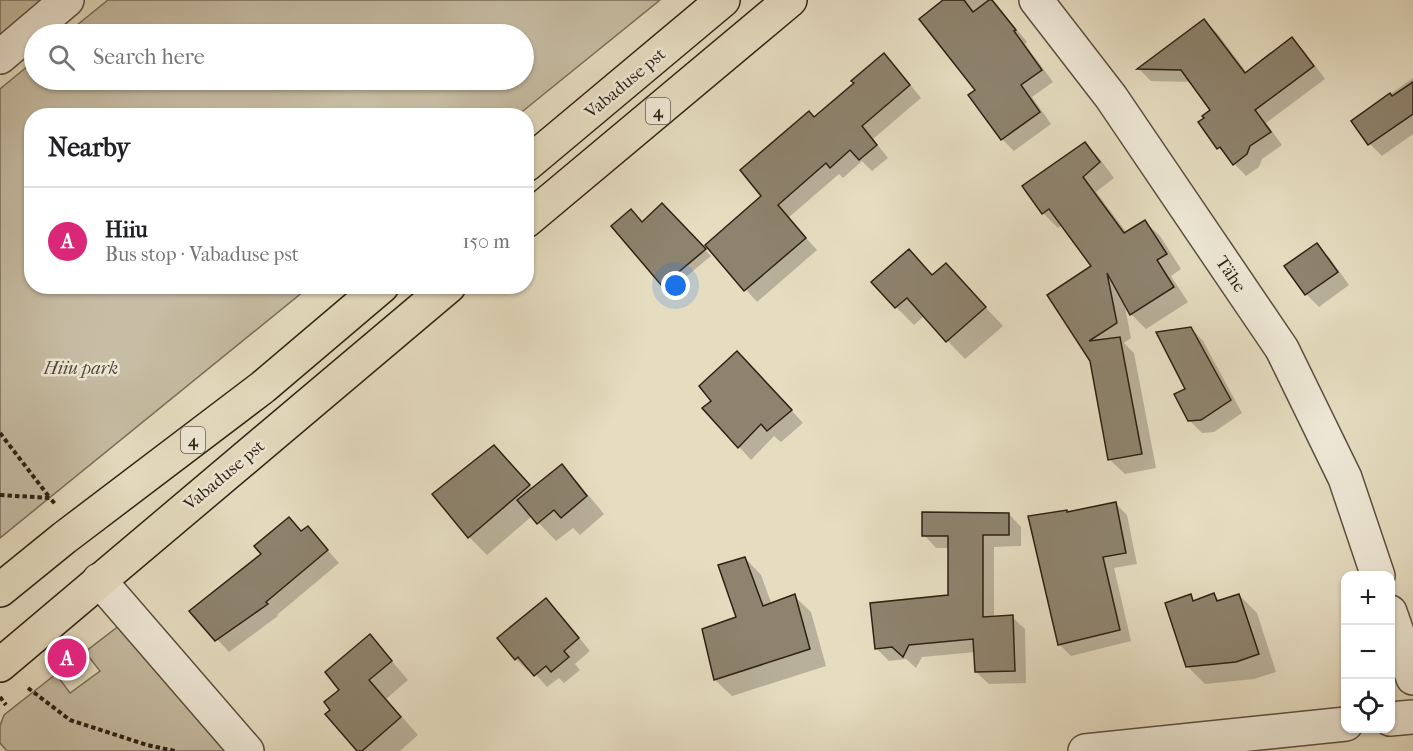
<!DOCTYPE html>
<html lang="en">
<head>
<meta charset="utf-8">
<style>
  body { margin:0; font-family:"IM FELL French Canon",serif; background:#f6f6f6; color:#202124 }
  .controls { position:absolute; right:18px; bottom:18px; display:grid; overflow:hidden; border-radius:12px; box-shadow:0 2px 4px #0004 }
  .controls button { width:54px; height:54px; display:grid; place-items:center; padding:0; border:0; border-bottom:2px solid #e0e0e0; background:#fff; color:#202124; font:30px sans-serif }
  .you { position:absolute; left:676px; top:286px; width:21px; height:21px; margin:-15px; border:4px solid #fff; border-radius:50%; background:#1a73e8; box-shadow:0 0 0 9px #1a73e833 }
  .badge { display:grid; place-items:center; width:39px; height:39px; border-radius:50%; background:#db2777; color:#fff; font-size:20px; font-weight:700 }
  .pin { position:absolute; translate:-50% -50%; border:3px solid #fff; box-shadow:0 2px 6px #0006 }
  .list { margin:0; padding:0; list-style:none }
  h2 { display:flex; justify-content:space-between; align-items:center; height:78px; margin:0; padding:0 24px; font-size:26px }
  h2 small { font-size:20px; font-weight:400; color:#757577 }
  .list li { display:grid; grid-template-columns:39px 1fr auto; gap:18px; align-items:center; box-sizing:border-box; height:108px; padding:0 24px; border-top:2px solid #e0e0e0 }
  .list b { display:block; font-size:22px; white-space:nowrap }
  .list p { margin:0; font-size:20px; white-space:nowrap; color:#757577 }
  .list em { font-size:20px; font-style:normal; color:#757577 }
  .icon { flex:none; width:33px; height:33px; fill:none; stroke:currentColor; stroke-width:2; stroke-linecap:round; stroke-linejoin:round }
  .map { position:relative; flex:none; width:1413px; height:751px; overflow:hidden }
  .search { position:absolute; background:#fff; box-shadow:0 2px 4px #0004; left:24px; top:24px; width:510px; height:66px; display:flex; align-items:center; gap:15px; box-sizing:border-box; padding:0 21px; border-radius:33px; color:#757577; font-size:22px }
  .panel { position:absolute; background:#fff; box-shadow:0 2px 4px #0004; left:24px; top:108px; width:510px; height:186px; border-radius:24px }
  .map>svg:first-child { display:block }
</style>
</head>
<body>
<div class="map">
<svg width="1413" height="751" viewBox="0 0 1413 751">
  <rect width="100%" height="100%" fill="#e6ddc1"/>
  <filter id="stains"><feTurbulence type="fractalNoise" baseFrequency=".00333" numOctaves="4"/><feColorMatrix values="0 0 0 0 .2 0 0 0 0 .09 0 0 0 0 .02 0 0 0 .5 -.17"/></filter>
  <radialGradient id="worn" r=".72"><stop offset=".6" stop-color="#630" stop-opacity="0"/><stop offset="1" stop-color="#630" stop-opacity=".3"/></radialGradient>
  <g fill="#c7bda4" stroke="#7a6f5c" stroke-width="1.5">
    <polygon points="0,0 52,0 0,43"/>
    <polygon points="108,0 660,0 518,115 32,116 32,286 309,287 0,538 0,89 34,61 34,80 524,80 524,34 66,34"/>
    <polygon points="120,625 225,751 7,751 0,743 0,726 4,715 56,674 70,693 100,671 85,652"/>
  </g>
  <g fill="#0003">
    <polygon points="946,0 993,0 1027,42 1025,44 1053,82 1032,97 1051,124 1014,151 1002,139 978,90"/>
    <polygon points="1204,21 1217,33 1247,73 1292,39 1304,51 1325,79 1266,123 1282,145 1262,159 1259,167 1246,176 1219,148 1200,123 1212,110 1192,82 1151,81 1139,69"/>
    <polygon points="896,67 921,98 873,139 888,158 872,171 862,161 843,178 839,174 788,218 817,250 757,302 707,245 764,196 815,119"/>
    <polygon points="1413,78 1413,134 1382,156 1370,144 1353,121"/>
    <polygon points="1085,144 1100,159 1114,178 1096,192 1127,233 1145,222 1160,236 1181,269 1171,276 1188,302 1146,329 1131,314 1124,302 1131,338 1124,343 1134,353 1156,468 1125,474 1110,460 1091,361 1049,295 1093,266 1062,225 1058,228 1043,213"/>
    <polygon points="662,205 711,256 669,291 613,226 642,224"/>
    <polygon points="1316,245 1329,257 1349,285 1319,307 1306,294"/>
    <polygon points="909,251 933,276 946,265 1003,326 965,359 924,316 914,325 896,307"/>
    <polygon points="1191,328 1203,341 1242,413 1214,432 1202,433 1189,420"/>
    <polygon points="750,365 803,423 781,442 774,436 751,460 704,408"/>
    <polygon points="512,465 533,489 561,466 579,484 604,514 580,535 573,528 556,541 532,516 487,555 469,537 434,494"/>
    <polygon points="1116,504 1127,515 1137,564 1114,568 1131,641 1071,656 1059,644 1068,513"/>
    <polygon points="1009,514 1021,527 1021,546 994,547 994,618 1012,617 1025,629 1026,683 989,684 976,672 976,652 922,657 916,668 906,659 889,661 876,648 949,596 950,548 936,548 924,535"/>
    <polygon points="308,528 339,563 277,615 278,616 229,652 191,611"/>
    <polygon points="745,558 761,575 772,605 794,596 811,612 826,666 732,696 715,680 704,630 738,617"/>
    <polygon points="1214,595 1220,601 1239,595 1257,613 1276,672 1254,679 1205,684 1187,666 1190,596 1196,602"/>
    <polygon points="558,612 590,651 575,664 580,670 564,683 559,678 547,687 531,669 528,671 516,659 499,638"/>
    <polygon points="370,636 408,680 386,699 418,735 400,751 359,751 332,710"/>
  </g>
  <g fill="#8e836e" stroke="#2e2114" stroke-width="1.5">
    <polygon points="943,0 964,0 973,12 989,0 992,0 1016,30 1014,31 1042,70 1021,85 1040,112 1001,140 968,95 975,90 919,19"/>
    <polygon points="1204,19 1245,73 1292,37 1314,66 1255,110 1271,132 1250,146 1247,154 1233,165 1220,147 1217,149 1198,122 1204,118 1202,116 1210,110 1181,70 1137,69"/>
    <polygon points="884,53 910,85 862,126 877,145 859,160 850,150 830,168 826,163 778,205 806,238 744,291 705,245 761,196 740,170 809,111 814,117 854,83 851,81"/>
    <polygon points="1413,82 1413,114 1368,145 1351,121 1390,93 1392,96"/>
    <polygon points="1085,142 1100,162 1083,177 1124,233 1145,220 1167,254 1157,260 1174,287 1130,315 1107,273 1117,323 1089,341 1120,337 1142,454 1108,460 1090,361 1047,295 1091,266 1049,209 1042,214 1022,186"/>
    <polygon points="662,203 706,249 662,286 611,226 631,209 642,222"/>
    <polygon points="1317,243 1338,272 1305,295 1284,266"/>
    <polygon points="909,249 932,275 946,263 986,307 946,342 907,298 895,308 871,282"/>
    <polygon points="1191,327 1231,400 1201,420 1188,421 1174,394 1185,389 1156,332"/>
    <polygon points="737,351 792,410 767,431 761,424 738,448 702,408 711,401 699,386"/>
    <polygon points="494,445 530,485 468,538 432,494"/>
    <polygon points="562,464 587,496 561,518 554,510 537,524 517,500"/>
    <polygon points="1116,502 1126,553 1103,557 1120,630 1058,645 1028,516 1067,510 1067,512"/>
    <polygon points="922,512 1009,513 1009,535 983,535 983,617 1013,615 1015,671 975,672 973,639 909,645 903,657 892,647 875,649 870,603 948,595 948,536 922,536"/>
    <polygon points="289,517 301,531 308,526 328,550 266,602 268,604 215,641 189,611 261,554 254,546"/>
    <polygon points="745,557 763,606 795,594 810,649 714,680 702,629 736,617 718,565"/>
    <polygon points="1214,593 1217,601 1239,594 1259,654 1236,662 1186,667 1165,603 1191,594 1193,601"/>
    <polygon points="546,598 579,638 564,651 569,657 551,672 546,666 534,676 518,657 515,660 497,638"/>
    <polygon points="370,634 392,661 369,680 401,717 362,751 357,751 325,714 330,710 324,702 339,690 325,672"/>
  </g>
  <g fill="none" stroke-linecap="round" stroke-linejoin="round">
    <defs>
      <g id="street">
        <polyline points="1036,0 1111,97 1282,349 1345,478 1378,576"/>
        <polyline points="0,57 67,0"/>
        <polyline points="99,580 247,751"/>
        <polyline points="1390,612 1413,678"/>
        <polyline points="1390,719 1413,717"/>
        <polyline points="1085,751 1346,724"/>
      </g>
      <g id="highway">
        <polyline points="526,165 723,0"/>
        <polyline points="526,221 790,0"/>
        <polyline points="0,590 64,538 263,387 382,286"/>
        <polyline points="0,665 449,286"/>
      </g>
    </defs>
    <use href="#street" stroke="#5c503f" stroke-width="36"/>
    <use href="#highway" stroke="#2e2114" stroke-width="36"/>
    <g stroke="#2e2114" stroke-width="4" stroke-dasharray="4.5 3" stroke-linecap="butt">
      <polyline points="0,433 50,498"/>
      <polyline points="0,495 50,498 56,505"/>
      <polyline points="28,688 70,720 147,745 175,751"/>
      <polyline points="0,697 6,705"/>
    </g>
    <use href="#street" stroke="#efe9d7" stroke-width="33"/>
    <use href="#highway" stroke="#e6ddc1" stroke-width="33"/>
  </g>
  <g text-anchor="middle" stroke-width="5" stroke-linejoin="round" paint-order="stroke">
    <g fill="#efe9d7" stroke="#685d4e" stroke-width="1.5">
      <rect x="646" y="98" width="24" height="26" rx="4.5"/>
      <rect x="181" y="427" width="24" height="26" rx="4.5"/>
    </g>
    <g font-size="16" font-weight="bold" fill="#2e2114">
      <text x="658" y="117">4</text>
      <text x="193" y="446">4</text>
    </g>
    <g font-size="18" fill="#2e2114" stroke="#efe9d7">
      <text transform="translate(625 83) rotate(-40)" y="6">Vabaduse pst</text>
      <text transform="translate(1231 274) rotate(56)" y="6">Tähe</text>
      <text transform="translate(224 475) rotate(-40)" y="6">Vabaduse pst</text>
    </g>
    <g font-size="18" font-style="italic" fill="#544838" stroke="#efe9d7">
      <text x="81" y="374">Hiiu park</text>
    </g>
  </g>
  <rect width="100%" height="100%" filter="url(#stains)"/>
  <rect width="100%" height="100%" fill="url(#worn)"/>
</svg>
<div class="controls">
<button>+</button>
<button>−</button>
<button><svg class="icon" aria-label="locate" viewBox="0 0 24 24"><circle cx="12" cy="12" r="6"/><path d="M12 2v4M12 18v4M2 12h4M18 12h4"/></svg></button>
</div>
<div class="you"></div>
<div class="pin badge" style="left:67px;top:658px">A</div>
<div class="search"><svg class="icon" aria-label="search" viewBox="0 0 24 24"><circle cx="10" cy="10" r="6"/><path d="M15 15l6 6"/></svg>Search here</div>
<section class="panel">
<h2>Nearby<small></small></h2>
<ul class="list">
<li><span class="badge">A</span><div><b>Hiiu</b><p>Bus stop · Vabaduse pst</p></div><em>150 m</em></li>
</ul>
</section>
</div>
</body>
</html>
